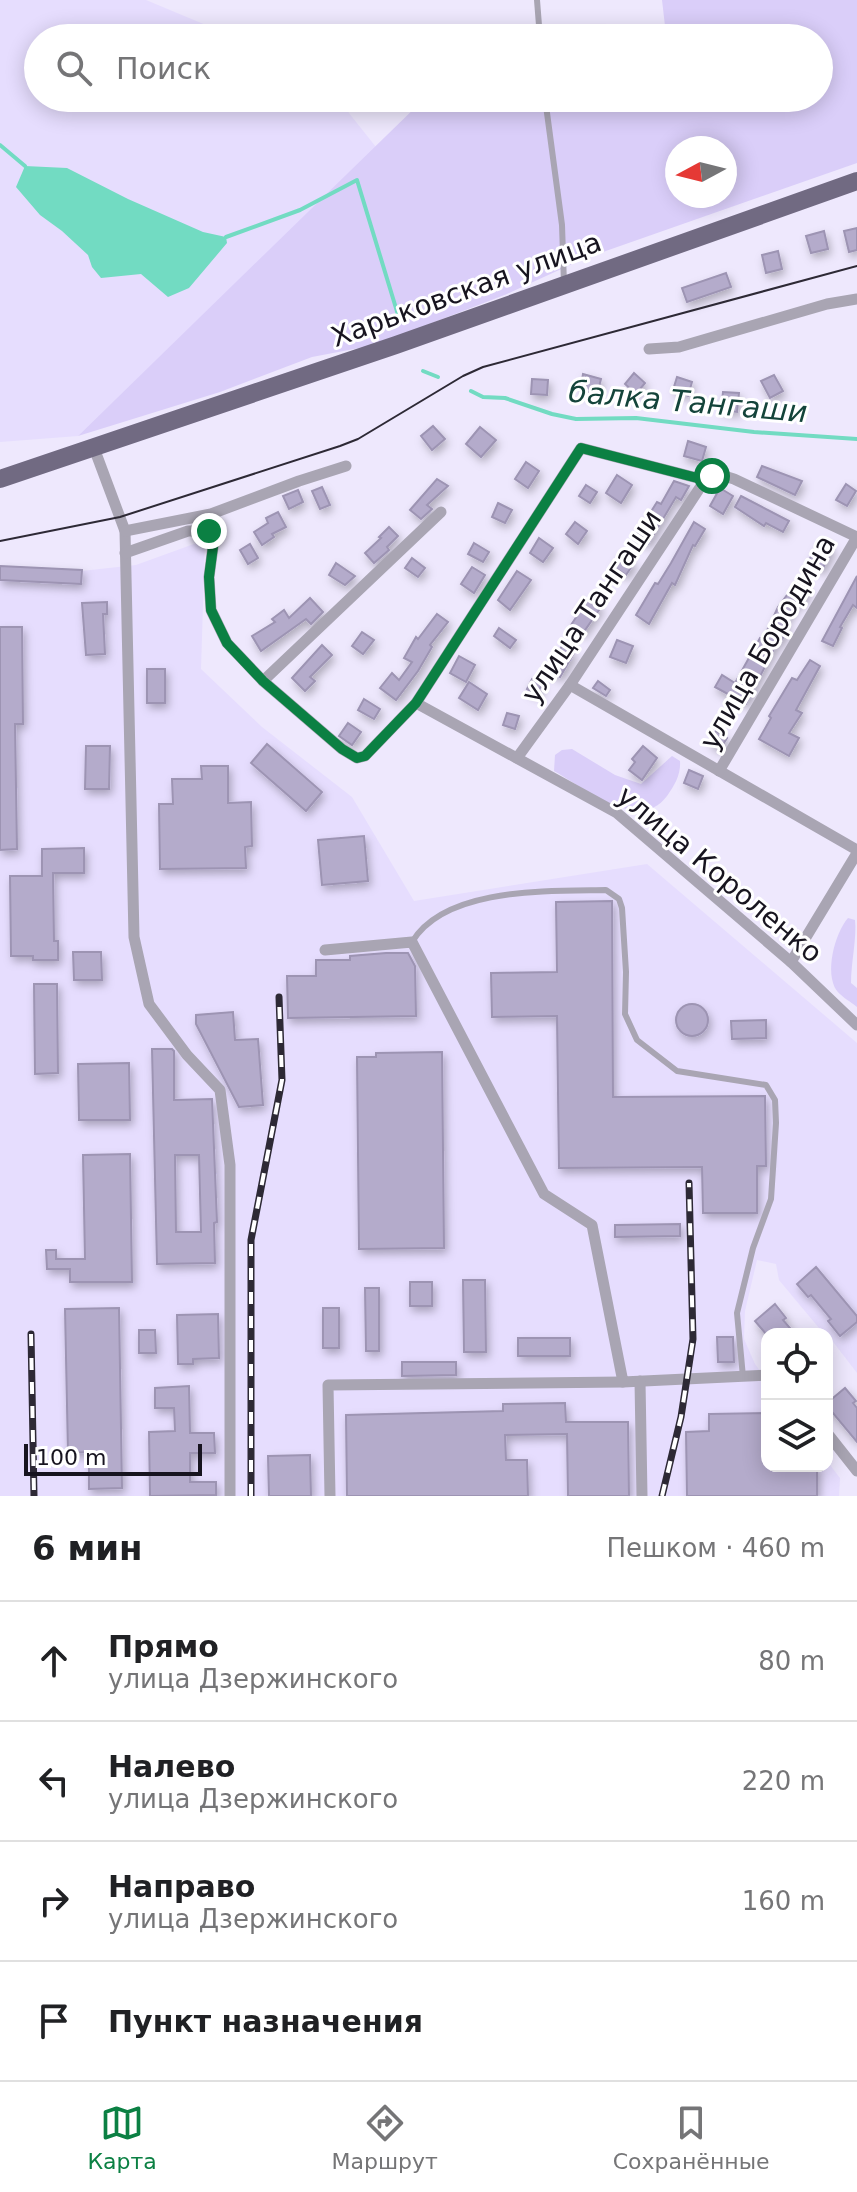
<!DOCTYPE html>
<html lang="ru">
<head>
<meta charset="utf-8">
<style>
  body { margin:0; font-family:"DejaVu Sans",sans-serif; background:#f6f6f6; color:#202124 }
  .controls { position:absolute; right:24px; bottom:24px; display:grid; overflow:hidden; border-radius:16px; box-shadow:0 4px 20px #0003 }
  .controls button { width:72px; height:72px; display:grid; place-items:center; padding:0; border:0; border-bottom:2px solid #e0e0e0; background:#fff; color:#202124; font:40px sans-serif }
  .compass { position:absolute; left:665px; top:136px; width:72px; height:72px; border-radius:50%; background:#fff; box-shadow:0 4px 20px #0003; rotate:263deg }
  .scale { position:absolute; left:24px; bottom:20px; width:178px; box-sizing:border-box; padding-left:8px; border:4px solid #17141f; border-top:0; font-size:22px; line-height:28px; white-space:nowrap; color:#17141f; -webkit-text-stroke:6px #fff; paint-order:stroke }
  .stop { position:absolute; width:24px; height:24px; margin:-18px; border:6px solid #0b8043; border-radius:50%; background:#fff }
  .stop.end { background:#0b8043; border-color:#fff; box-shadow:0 2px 8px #0008 }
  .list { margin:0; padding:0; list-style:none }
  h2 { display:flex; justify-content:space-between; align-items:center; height:104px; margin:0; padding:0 32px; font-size:34px }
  h2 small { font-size:26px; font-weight:400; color:#757577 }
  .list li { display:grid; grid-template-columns:52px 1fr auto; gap:24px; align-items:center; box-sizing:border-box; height:120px; padding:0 32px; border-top:2px solid #e0e0e0 }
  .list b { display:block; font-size:30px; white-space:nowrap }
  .list p { margin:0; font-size:26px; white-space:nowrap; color:#757577 }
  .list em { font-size:26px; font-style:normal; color:#757577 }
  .icon { flex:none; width:44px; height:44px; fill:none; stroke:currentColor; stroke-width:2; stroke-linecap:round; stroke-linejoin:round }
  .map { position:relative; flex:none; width:857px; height:1496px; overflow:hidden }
  .search { position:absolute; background:#fff; box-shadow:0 4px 20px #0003; left:24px; right:24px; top:24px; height:88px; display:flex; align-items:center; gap:20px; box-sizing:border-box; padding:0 28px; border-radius:44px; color:#757577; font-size:30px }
  .sheet { height:584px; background:#fff }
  nav { display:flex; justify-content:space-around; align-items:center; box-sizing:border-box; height:112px; border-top:2px solid #e0e0e0; background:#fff; font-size:22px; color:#757577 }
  nav a { display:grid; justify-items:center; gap:4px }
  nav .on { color:#0b8043 }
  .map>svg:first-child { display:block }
</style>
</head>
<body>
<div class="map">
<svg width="857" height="1496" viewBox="0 0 857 1496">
  <defs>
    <filter id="shadow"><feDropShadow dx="2.5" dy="4.5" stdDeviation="4" flood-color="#0004"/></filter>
  </defs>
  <rect width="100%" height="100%" fill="#eee8fd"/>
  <g fill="#e6ddfe">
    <polygon points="0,0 146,0 237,38 38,38 38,98 337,98 376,147 78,436 0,442"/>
    <polygon points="205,540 201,669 262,727 352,797 414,901 647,864 857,1043 857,1373 827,1334 824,1334 779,1280 776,1264 757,1260 745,1311 744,1339 755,1364 767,1380 767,1466 827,1466 827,1461 840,1478 839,1496 0,1496 0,580 136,565"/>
  </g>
  <g fill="#dacef9" fill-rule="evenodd">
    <path d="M662 0H857V163L583 259 507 294 375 345 312 357 220 392 78 436 425 98H819V38H633L652 36 665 26ZM677 148H725V196H677Z"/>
    <path d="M572 749 615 775 641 784 672 756 680 761C681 774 675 785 667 796 639 834 583 787 554 771L555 755 562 750Z"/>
    <path d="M848 918 855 920C857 937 851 963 851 983L857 988V1007C851 1002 842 997 837 991 824 973 835 933 848 918Z"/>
  </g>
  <polygon fill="#72dbc2" points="25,166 67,168 128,199 203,232 226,237 227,243 189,288 168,297 141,274 101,278 92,267 88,255 62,231 40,215 16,187"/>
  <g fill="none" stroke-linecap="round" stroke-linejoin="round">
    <g stroke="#72dbc2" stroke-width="4">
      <polyline points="0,145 25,166"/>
      <polyline points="226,237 300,210 357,180 399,318"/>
      <polyline points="423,371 438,377"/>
      <polyline points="471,391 483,397 505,398 552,414 576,419 636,418 754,432 857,439"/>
    </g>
  </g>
  <g fill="#b4abcb" stroke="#9d94b3" stroke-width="2" fill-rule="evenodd" filter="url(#shadow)">
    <polygon points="602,29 603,38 574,38 574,31"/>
    <polygon points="857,228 857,250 849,252 844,231"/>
    <polygon points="824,231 828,249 811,253 806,236"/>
    <polygon points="778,251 782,269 766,273 762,255"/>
    <polygon points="726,273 731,287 687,302 682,288"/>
    <polygon points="634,373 645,383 636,394 625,384"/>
    <polygon points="583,374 601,379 597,395 580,391"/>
    <polygon points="774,375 783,391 770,398 761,381"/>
    <polygon points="677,377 692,382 688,396 673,390"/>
    <polygon points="532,379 548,380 547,395 531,394"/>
    <polygon points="723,392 739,393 737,412 721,410"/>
    <polygon points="433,426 445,439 432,450 421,436"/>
    <polygon points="480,427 496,440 481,457 466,444"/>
    <polygon points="688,441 706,447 702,461 684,456"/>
    <polygon points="526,462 539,471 528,488 515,479"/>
    <polygon points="762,466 802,481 795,495 757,477"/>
    <polygon points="617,475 632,485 621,503 606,493"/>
    <polygon points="437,479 448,486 427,505 432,509 421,519 410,510"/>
    <polygon points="674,481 689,486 681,500 676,497 648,544 635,537 657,502 661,504"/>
    <polygon points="846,484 856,491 847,506 836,500"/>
    <polygon points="586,485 597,492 590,503 579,496"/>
    <polygon points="322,487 330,505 320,509 312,491"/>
    <polygon points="720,488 733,496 723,514 710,506"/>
    <polygon points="298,490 303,502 289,509 283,496"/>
    <polygon points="741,496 789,521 783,532 766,523 764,526 735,507"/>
    <polygon points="498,503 512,510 505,523 492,517"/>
    <polygon points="278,512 286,527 272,534 274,537 262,545 254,532 268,523 266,518"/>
    <polygon points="575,522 587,531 578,544 566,534"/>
    <polygon points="694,522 705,529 695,546 693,545 675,585 672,583 649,624 636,615 655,583 658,584 671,563"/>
    <polygon points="389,527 398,536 387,547 389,550 374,563 365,553 381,538 379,537"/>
    <polygon points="539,538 553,548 543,562 530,553"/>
    <polygon points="819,541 833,548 822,570 808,562"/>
    <polygon points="474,543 489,552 483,562 468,554"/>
    <polygon points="250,544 258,558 248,564 240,550"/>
    <polygon points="620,553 634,563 626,575 612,566"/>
    <polygon points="412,558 425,568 418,577 405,568"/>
    <polygon points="336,563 355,576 345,585 329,575"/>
    <polygon points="0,566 82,570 81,584 0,580"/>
    <polygon points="472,567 485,575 474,593 461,584"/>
    <polygon points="517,571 531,580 510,610 498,600"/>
    <polygon points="857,576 857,608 853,605 840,627 842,628 833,646 822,641"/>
    <polygon points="796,583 809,590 802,602 799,600 783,625 788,627 781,642 778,641 746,704 715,687 722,675 735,683 760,638 763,639 778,607"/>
    <polygon points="310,598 323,612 311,624 306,619 261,651 252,636 275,622 272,619 284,610 289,618"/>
    <polygon points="585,598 601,607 583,633 571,625 581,610 579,608"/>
    <polygon points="107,602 107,614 103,614 105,654 86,655 82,603"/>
    <polygon points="437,614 448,622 430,645 432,647 418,671 396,700 380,688 392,673 399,680 412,662 404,658 416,637 418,639"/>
    <polygon points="0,627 22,627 23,724 15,724 17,849 0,850"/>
    <polygon points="499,628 516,640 510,648 494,636"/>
    <polygon points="362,632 374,640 363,654 352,646"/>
    <polygon points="617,640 633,646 626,663 610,657"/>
    <polygon points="322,645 332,655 310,677 315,681 305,691 292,678"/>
    <polygon points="562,646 574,653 560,677 548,669"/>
    <polygon points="459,656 475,665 466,682 450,673"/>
    <polygon points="810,660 820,666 796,710 802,713 789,733 799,738 789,756 759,739 771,718 769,716 792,678 797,680"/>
    <rect x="147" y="669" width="18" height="34"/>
    <polygon points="532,679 542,684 537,694 527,689"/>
    <polygon points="598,681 610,690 606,696 593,688"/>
    <polygon points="469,682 487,694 478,710 459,698"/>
    <polygon points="364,699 380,709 374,719 358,710"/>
    <polygon points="507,713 519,716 515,729 503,725"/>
    <polygon points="348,723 361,732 352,745 339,736"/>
    <polygon points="716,731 727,738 720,749 709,742"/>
    <polygon points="267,744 322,792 306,811 251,763"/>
    <polygon points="86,746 110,746 109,789 85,789"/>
    <polygon points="643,746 657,758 642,780 629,770 635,762 632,759"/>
    <polygon points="201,766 228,766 228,803 251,802 252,846 245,847 246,868 160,869 159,804 173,804 172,779 202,779"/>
    <polygon points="689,770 703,776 698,789 684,783"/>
    <polygon points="364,836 368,881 322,885 318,840"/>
    <polygon points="84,848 84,873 53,873 54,941 58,941 58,960 33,960 33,956 11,956 10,876 42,876 42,849"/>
    <polygon points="612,901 613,1097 765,1096 766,1166 757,1166 757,1213 703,1213 702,1167 559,1168 557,1016 492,1017 491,973 557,972 556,902"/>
    <polygon points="73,952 101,952 102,980 74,980"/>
    <polygon points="386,953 408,953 415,966 416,1016 288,1018 287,976 316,976 316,960 350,960 350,956"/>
    <polygon points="34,984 57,984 58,1073 35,1074"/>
    <circle cx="692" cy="1020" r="16"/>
    <polygon points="233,1012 235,1040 258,1039 263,1105 239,1107 196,1024 196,1015"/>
    <polygon points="766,1020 766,1038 732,1039 731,1021"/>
    <path d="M152 1049H172L174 1051V1100L212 1099 217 1222 214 1223 215 1263 157 1264ZM175 1155H199L201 1232H176Z"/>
    <polygon points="442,1052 444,1248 359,1249 357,1057 376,1057 376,1053"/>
    <polygon points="129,1063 130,1120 79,1120 78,1064"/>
    <polygon points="130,1154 132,1282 70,1282 70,1269 47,1269 46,1250 56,1250 56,1259 85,1259 83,1155"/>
    <polygon points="680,1224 680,1236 615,1237 615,1225"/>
    <polygon points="816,1267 857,1316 857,1322 840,1336 828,1321 831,1319 811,1295 808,1297 797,1284"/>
    <polygon points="463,1280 485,1280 486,1352 464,1352"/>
    <rect x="410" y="1282" width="22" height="24"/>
    <polygon points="365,1288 379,1288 379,1351 366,1351"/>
    <polygon points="775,1304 786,1318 783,1320 795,1334 766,1334 755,1321"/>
    <polygon points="119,1308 122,1488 89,1489 89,1452 68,1453 65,1309"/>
    <rect x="323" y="1308" width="16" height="40"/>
    <polygon points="218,1314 219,1358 193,1359 193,1364 178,1364 177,1315"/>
    <polygon points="139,1330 155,1330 156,1353 139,1353"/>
    <polygon points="717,1337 733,1337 734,1362 718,1362"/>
    <rect x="518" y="1338" width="52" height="18"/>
    <polygon points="402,1362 456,1362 456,1375 402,1376"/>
    <polygon points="189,1386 190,1433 214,1433 215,1453 190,1453 190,1482 216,1482 216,1495 150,1496 149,1432 175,1431 174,1408 155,1408 155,1388"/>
    <polygon points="845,1388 856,1401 853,1403 857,1408 857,1442 827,1406 827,1403"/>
    <polygon points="565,1403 566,1422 628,1422 629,1496 568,1496 567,1434 505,1435 506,1460 527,1460 528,1496 347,1496 346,1415 503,1411 503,1404"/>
    <polygon points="767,1413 767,1466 817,1466 817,1496 687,1496 686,1432 709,1431 709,1414"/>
    <polygon points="310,1455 311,1496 269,1496 268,1456"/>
  </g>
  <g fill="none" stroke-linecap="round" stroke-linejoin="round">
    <g stroke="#a9a5b3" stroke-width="6">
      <polyline points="537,0 540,38"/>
      <polyline points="545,98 562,225 564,284"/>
      <path d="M412 942C445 887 549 891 606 890L619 899 622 908 626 972 625 1014 637 1040 677 1071 766 1085 775 1100 776 1123 771 1199 753 1248 737 1313 743 1377"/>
    </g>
    <g stroke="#a9a5b3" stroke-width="11">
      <polyline points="649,349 679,347 827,304 857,299"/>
      <polyline points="94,448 125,531 134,937 149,1004 187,1055 220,1090 230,1165 230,1496"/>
      <polyline points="125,531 211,514 299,481 346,466"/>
      <polyline points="125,553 188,531 209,531 214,539 209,577 211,610 227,643 263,681 342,749 357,758 365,756 416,703 581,448 705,480 721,475 734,479 857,537"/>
      <polyline points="263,681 441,512"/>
      <polyline points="570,685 857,850"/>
      <polyline points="416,703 617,813 791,962 857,1025"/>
      <polyline points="517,758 570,685 705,480"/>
      <polyline points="719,771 857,537"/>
      <polyline points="325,950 412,942 544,1194 592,1225 623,1382 767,1375"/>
      <polyline points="791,962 857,853"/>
      <polyline points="640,1381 642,1496"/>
      <polyline points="827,1433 857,1471"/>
      <polyline points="330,1496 328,1385 623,1382"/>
    </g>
    <polyline stroke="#716a82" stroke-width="18" points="0,479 396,345 857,181"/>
    <polyline stroke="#2d2935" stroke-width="2" points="0,541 120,517 340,446 358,439 463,376 483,367 857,266"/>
    <defs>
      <g id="rail">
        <polyline points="31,1334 34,1496"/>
        <polyline points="251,1496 251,1240 282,1080 279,997"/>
        <polyline points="662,1496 681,1417 693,1339 689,1183"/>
      </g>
    </defs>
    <use href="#rail" stroke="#2d2935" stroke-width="7"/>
    <use href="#rail" stroke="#fff" stroke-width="4" stroke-dasharray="12" stroke-linecap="butt"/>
  </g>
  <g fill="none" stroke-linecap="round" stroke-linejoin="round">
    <polyline stroke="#0b8043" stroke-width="10" points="209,531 214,539 209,577 211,610 227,643 263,681 342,749 357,758 365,756 416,703 581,448 705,480 712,476"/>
  </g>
  <g text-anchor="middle" stroke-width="6" stroke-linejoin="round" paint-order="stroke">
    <g font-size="28" fill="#17141f" stroke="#fff">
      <text transform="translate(466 289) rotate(-20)" y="10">Харьковская улица</text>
      <text transform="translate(591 606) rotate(-56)" y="10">улица Тангаши</text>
      <text transform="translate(767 642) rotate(-60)" y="10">улица Бородина</text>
      <text transform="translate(720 874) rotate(40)" y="10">улица Короленко</text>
    </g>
    <g font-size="30" font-style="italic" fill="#14443a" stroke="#fff">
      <text transform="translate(688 402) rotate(5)" y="10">балка Тангаши</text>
    </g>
  </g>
</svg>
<div class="controls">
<button><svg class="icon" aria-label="locate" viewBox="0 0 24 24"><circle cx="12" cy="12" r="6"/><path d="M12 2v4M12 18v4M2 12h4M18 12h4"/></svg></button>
<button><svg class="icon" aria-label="layers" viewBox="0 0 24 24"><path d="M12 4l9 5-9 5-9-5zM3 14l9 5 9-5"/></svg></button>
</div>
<svg class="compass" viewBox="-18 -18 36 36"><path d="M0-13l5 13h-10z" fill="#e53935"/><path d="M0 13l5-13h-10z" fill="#757577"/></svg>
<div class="scale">100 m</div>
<div class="stop" style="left:712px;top:476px"></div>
<div class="stop end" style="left:209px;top:531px"></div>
<div class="search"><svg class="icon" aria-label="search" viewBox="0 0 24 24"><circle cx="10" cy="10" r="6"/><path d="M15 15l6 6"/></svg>Поиск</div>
</div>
<section class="sheet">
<h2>6 мин<small>Пешком · 460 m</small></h2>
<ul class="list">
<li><svg class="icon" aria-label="ahead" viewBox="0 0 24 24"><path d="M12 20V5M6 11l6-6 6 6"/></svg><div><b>Прямо</b><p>улица Дзержинского</p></div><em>80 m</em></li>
<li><svg class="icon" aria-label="left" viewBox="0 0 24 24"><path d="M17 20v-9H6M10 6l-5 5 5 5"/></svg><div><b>Налево</b><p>улица Дзержинского</p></div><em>220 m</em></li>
<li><svg class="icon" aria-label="right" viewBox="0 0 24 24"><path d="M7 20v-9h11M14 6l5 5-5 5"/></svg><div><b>Направо</b><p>улица Дзержинского</p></div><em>160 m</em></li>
<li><svg class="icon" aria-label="arrive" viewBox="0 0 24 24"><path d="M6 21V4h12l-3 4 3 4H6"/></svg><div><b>Пункт назначения</b></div></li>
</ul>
</section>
<nav>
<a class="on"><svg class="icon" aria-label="map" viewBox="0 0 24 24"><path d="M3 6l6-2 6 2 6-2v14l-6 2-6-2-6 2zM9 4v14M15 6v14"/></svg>Карта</a>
<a><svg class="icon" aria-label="directions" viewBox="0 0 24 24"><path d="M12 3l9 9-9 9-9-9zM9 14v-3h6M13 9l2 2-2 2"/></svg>Маршрут</a>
<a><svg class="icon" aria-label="saved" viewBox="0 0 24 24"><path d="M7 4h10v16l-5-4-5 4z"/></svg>Сохранённые</a>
</nav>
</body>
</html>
